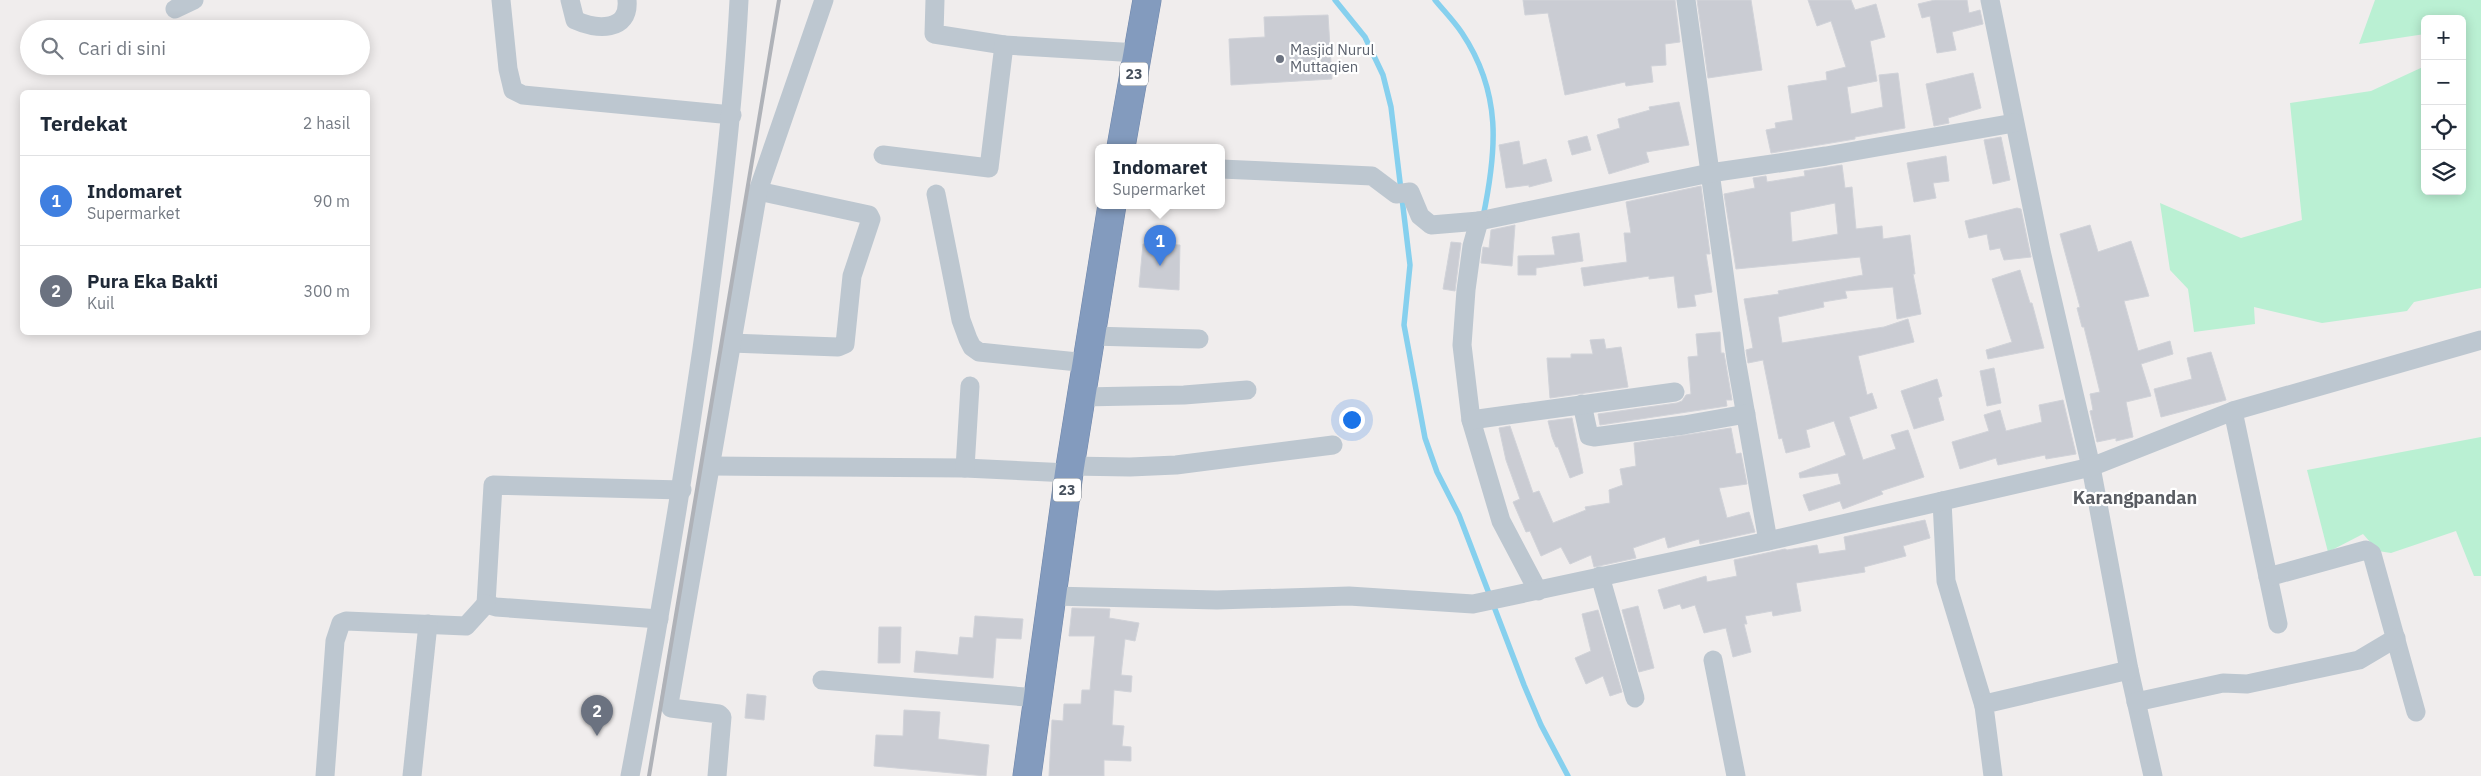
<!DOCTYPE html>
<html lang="id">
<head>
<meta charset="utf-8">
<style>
  body { margin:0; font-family:"IBM Plex Sans",sans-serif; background:#f6f6f7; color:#1f2937 }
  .controls { position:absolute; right:15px; top:15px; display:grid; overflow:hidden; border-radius:8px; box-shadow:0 2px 12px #0003 }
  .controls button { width:45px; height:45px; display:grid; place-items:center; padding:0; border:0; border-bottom:1px solid #e0e1e3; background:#fff; color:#1f2937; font:25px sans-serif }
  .you { position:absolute; left:1351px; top:419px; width:18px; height:18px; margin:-12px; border:4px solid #fff; border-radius:50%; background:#1a73e8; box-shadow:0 0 0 8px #1a73e833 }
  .badge { display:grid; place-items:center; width:32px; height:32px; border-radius:50%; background:#145ee4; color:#fff; font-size:16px; font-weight:700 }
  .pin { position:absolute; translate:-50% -41px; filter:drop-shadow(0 1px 2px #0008) }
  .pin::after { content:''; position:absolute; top:26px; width:18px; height:15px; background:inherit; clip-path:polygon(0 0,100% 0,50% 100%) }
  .popup { position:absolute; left:1095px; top:144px; width:130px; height:65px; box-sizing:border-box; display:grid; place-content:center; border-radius:8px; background:#fff; filter:drop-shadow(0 1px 4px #0005); font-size:16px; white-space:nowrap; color:#747a83 }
  .popup b { font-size:19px; color:#1f2937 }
  .popup::after { content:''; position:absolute; left:50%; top:100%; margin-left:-10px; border:10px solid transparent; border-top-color:#fff }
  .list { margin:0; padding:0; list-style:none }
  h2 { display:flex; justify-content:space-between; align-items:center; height:65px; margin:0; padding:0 20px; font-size:21px }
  h2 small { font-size:16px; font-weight:400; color:#747a83 }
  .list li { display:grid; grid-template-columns:32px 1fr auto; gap:15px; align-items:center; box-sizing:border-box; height:90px; padding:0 20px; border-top:1px solid #e0e1e3 }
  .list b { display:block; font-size:19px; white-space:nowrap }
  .list p { margin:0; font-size:16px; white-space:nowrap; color:#747a83 }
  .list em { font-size:16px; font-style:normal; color:#747a83 }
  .icon { flex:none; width:28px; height:28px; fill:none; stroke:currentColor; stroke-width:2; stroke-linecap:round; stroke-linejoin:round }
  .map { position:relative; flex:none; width:2481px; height:776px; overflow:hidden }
  .search { position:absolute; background:#fff; box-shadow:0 2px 12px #0003; left:20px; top:20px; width:350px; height:55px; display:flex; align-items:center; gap:12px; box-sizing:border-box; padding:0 18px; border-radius:28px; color:#747a83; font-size:19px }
  .panel { position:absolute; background:#fff; box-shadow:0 2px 12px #0003; left:20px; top:90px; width:350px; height:245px; border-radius:8px }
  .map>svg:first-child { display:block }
</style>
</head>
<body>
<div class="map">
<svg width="2481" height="776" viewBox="0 0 2481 776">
  <rect width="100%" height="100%" fill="#f0eded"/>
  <g fill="#baf0d3">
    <polygon points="2375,0 2481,0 2481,288 2414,302 2407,311 2322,323 2254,307 2255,324 2194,332 2188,289 2170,270 2160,203 2241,238 2302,220 2290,103 2371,91 2425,66 2425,191 2462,191 2462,19 2425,19 2425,34 2359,44"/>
    <polygon points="2481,437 2481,576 2474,576 2456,531 2391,553 2378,551 2363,534 2328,552 2307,470"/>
  </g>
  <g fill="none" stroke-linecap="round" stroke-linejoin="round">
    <g stroke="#86d0ee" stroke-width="5.5">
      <polyline points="1335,0 1365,37 1383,75 1391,107 1410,265 1404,325 1425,438 1437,472 1459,515 1524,685 1541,725 1568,776"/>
      <path d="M1435 0C1444 11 1454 21 1462 33 1502 93 1497 150 1483 217"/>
    </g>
  </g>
  <g fill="#caccd3" stroke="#d1d3d9" fill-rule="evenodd">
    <polygon points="1523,0 1675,0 1680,42 1665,44 1666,65 1651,66 1653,82 1626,86 1625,82 1565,95 1548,13 1525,15"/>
    <polygon points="1697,0 1751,0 1762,70 1708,78"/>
    <polygon points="1808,0 1851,0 1855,10 1876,4 1885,37 1870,41 1877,81 1847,87 1851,114 1883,107 1879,75 1898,73 1905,128 1855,137 1855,139 1771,153 1766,130 1776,128 1775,123 1793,120 1788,86 1827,80 1826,72 1846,67 1831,21 1817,26"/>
    <polygon points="1935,0 1967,0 1969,13 1980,10 1983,24 1952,32 1956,50 1937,53 1930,16 1922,18 1918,4"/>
    <polygon points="1328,15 1332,79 1231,85 1229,39 1265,37 1264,17"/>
    <polygon points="1973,73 1981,108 1948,118 1949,123 1934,126 1926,84"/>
    <polygon points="1679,102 1689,145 1646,152 1649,162 1609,174 1597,135 1620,128 1618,119 1650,110 1649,107"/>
    <polygon points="1587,136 1591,150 1572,155 1568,141"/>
    <polygon points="2001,137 2010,180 1993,184 1984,140"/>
    <polygon points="1519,141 1523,165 1546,159 1552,181 1529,187 1529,185 1506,188 1499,145"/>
    <polygon points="1946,156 1949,181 1933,183 1936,198 1914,202 1907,163"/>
    <path d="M1842 165 1845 188 1852 187 1856 229 1882 226 1883 239 1910 235 1915 274H1913L1921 314 1897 319 1893 287 1845 291 1847 298 1823 302 1824 307 1778 317 1782 343 1884 327 1908 319 1914 342 1858 356 1867 395 1872 393 1877 408 1849 417 1863 460 1896 449 1891 435 1908 430 1924 477 1881 491 1883 494 1843 509 1840 501 1809 511 1803 495 1841 484 1838 473 1800 478 1799 473 1846 455 1834 421 1806 430 1810 447 1786 453 1782 438 1779 439 1763 360 1748 363 1746 350 1753 348 1744 299 1779 294 1778 291 1863 275 1860 257 1736 269 1724 194 1755 188 1753 178 1766 176 1767 182 1805 176 1804 171ZM1835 203 1838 234 1792 242 1790 212Z"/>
    <polygon points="1701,186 1710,254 1706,254 1712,292 1694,295 1696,306 1678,308 1674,276 1649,279 1649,276 1584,286 1581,268 1627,262 1624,233 1631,233 1626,202"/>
    <polygon points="2017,208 2021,209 2031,257 2004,260 2000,248 1990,250 1987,234 1969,238 1965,221"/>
    <polygon points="1515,225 1512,266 1481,263 1483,247 1489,248 1491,230"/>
    <polygon points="2090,225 2098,252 2131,241 2149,296 2124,301 2138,351 2170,341 2173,354 2141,364 2151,396 2126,402 2133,437 2116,441 2116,438 2097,442 2090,411 2093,410 2090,394 2100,392 2084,327 2082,327 2077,308 2080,307 2060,234"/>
    <polygon points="1579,233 1583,261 1536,268 1536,275 1518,275 1518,256 1555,255 1552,237"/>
    <polygon points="1451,242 1461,243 1455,291 1443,289"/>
    <polygon points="1143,244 1180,245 1179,290 1139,287"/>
    <polygon points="2020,270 2030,303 2032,303 2044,348 1988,359 1986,350 2012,342 1992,279"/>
    <polygon points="1720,332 1721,353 1724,353 1732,400 1726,400 1727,406 1600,425 1598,414 1677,403 1682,401 1686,395 1691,394 1688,357 1698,356 1696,334"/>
    <polygon points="1604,339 1606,349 1621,347 1628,387 1550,398 1547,358 1571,358 1571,354 1593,354 1590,340"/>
    <polygon points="2211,352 2226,400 2161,417 2154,389 2192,379 2187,358"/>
    <polygon points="1994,368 2001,403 1987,406 1980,371"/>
    <polygon points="1937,379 1942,396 1938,398 1944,420 1914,429 1901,391"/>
    <polygon points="2063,400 2076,454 2046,459 2045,455 1998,465 1996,458 1960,469 1952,442 1989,431 1984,415 2000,410 2006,431 2042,422 2039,405"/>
    <polygon points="1572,418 1583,473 1570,478 1558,447 1556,447 1552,437 1548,421"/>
    <polygon points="1510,426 1533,493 1539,491 1553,523 1586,510 1585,507 1610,503 1609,490 1623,485 1620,469 1636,466 1634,443 1731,428 1736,454 1741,453 1747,484 1719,488 1727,518 1749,512 1755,532 1700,544 1699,539 1668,548 1665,537 1633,548 1636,558 1594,567 1591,555 1570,564 1561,547 1541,556 1530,531 1526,532 1513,502 1520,499 1506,460 1499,428"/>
    <polygon points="1925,520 1930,538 1903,546 1906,556 1864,567 1865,572 1796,583 1801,611 1773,616 1772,611 1745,616 1747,624 1744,624 1751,652 1733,657 1726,628 1704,633 1695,605 1682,609 1680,604 1664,609 1658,590 1706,576 1707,582 1737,576 1734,560 1785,549 1787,550 1817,545 1819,554 1846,550 1844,537"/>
    <polygon points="1638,606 1654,668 1639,672 1622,610"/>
    <polygon points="1072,608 1110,609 1109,618 1139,623 1135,641 1125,639 1121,675 1132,676 1131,692 1114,690 1112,725 1124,726 1122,746 1131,747 1131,761 1104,760 1104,776 1049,776 1052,720 1063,721 1064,704 1081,704 1082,690 1090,690 1095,636 1069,636"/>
    <polygon points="1598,610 1622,692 1610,696 1603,676 1586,684 1575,658 1591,651 1582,614"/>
    <polygon points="975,616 1023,619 1021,639 996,638 993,678 914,672 916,651 958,655 960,637 973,638"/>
    <polygon points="879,627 901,627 900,663 878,663"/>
    <polygon points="747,694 766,696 764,720 745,718"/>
    <polygon points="904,710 940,712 938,739 989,745 986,776 874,766 876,735 903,736"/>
  </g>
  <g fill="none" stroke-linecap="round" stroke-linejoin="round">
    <defs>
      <g id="highway">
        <polyline points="1121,147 1147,0"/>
        <polyline points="1027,776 1069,473 1112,205"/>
      </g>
    </defs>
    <use href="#highway" stroke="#6f86aa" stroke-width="29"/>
    <g stroke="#bdc7d0" stroke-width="19">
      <polyline points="501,0 508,69 513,90 523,95 732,115"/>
      <path d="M570 0 575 20C596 30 630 32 627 0"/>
      <polyline points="935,0 934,34 1004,45"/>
      <polyline points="1686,0 1736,359 1768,541"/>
      <polyline points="1990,0 2041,251 2091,467 2129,670 2153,776"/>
      <polyline points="175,9 194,0"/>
      <polyline points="883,155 989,168 1004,45 1138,53"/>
      <polyline points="1221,169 1372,176 1396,194 1410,192 1420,216 1431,225 1479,221 1710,173 1826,156 2014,123"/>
      <polyline points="936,194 961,320 968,339 972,347 979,352 1088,363"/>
      <polyline points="1479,221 1472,246 1466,290 1462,345 1471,420 1501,521 1538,591"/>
      <polyline points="1092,336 1199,339"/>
      <polyline points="731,343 838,347 845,344 852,276 871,219 869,215 758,191"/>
      <polyline points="1082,397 1184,395 1247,390"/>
      <polyline points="1582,404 1589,436 1594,437 1684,425 1746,414"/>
      <polyline points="2233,411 2278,624"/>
      <polyline points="1471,420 1675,392"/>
      <polyline points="712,466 965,468 1069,473"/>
      <polyline points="1070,466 1130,467 1176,465 1333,445"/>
      <polyline points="965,468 970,386"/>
      <polyline points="1942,501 1946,581 1984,706"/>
      <polyline points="1600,576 1635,698"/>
      <polyline points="2268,577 2366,550 2372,554 2416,712"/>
      <polyline points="1052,596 1217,600 1349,596 1473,604 1768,541 2091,467 2233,411 2481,340"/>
      <polyline points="659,619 496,607 486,604 493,485 682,490"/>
      <polyline points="1713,660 1736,776"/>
      <polyline points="822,680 1038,698"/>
      <polyline points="2136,702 2223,683 2247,684 2359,660 2396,638"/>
      <polyline points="325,776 335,641 341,623 346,621 466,626 486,604"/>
      <polyline points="412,776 428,624"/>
      <path d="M630 776C657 634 681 492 702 349 718 232 733 117 739 0"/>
      <polyline points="717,776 722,717 719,714 671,708 669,704 758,191 824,0"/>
      <polyline points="1993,776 1984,706 1989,703 2129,670"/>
    </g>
    <use href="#highway" stroke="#839bbe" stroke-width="28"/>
    <polyline stroke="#afb2b8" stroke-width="4" points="649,776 779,0"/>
  </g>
  <circle fill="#6b7280" stroke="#fff" stroke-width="2" cx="1280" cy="59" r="5"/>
  <g text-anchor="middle" stroke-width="4.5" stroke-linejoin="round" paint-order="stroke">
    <g fill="#fff" stroke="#7d848c" stroke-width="1">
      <rect x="1120" y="62.5" width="28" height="23" rx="4"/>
      <rect x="1053" y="478.5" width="28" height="23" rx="4"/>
    </g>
    <g font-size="14" font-weight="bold" fill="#454f5b">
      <text x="1134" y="79">23</text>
      <text x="1067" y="495">23</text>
    </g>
    <g font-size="15" fill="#5b616d" stroke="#fff" text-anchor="start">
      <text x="1290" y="55">Masjid Nurul<tspan x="1290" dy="17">Muttaqien</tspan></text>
    </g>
    <g font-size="18" font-weight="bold" fill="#5a5d63" stroke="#fff">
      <text x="2135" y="504">Karangpandan</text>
    </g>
  </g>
</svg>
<div class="controls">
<button>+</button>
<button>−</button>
<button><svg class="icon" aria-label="locate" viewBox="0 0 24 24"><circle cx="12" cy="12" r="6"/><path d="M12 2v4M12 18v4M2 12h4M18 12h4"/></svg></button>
<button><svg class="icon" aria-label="layers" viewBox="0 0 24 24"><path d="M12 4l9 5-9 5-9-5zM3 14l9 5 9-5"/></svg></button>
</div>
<div class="you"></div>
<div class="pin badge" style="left:1160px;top:266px;background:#3f7fe0">1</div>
<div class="popup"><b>Indomaret</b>Supermarket</div>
<div class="pin badge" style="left:597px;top:736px;background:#6b7280">2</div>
<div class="search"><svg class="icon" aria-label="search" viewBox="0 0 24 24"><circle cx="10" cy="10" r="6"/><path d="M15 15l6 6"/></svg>Cari di sini</div>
<section class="panel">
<h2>Terdekat<small>2 hasil</small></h2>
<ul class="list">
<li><span class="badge" style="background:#3f7fe0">1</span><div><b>Indomaret</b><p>Supermarket</p></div><em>90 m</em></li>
<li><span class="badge" style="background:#6b7280">2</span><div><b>Pura Eka Bakti</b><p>Kuil</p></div><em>300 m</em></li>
</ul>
</section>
</div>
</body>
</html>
